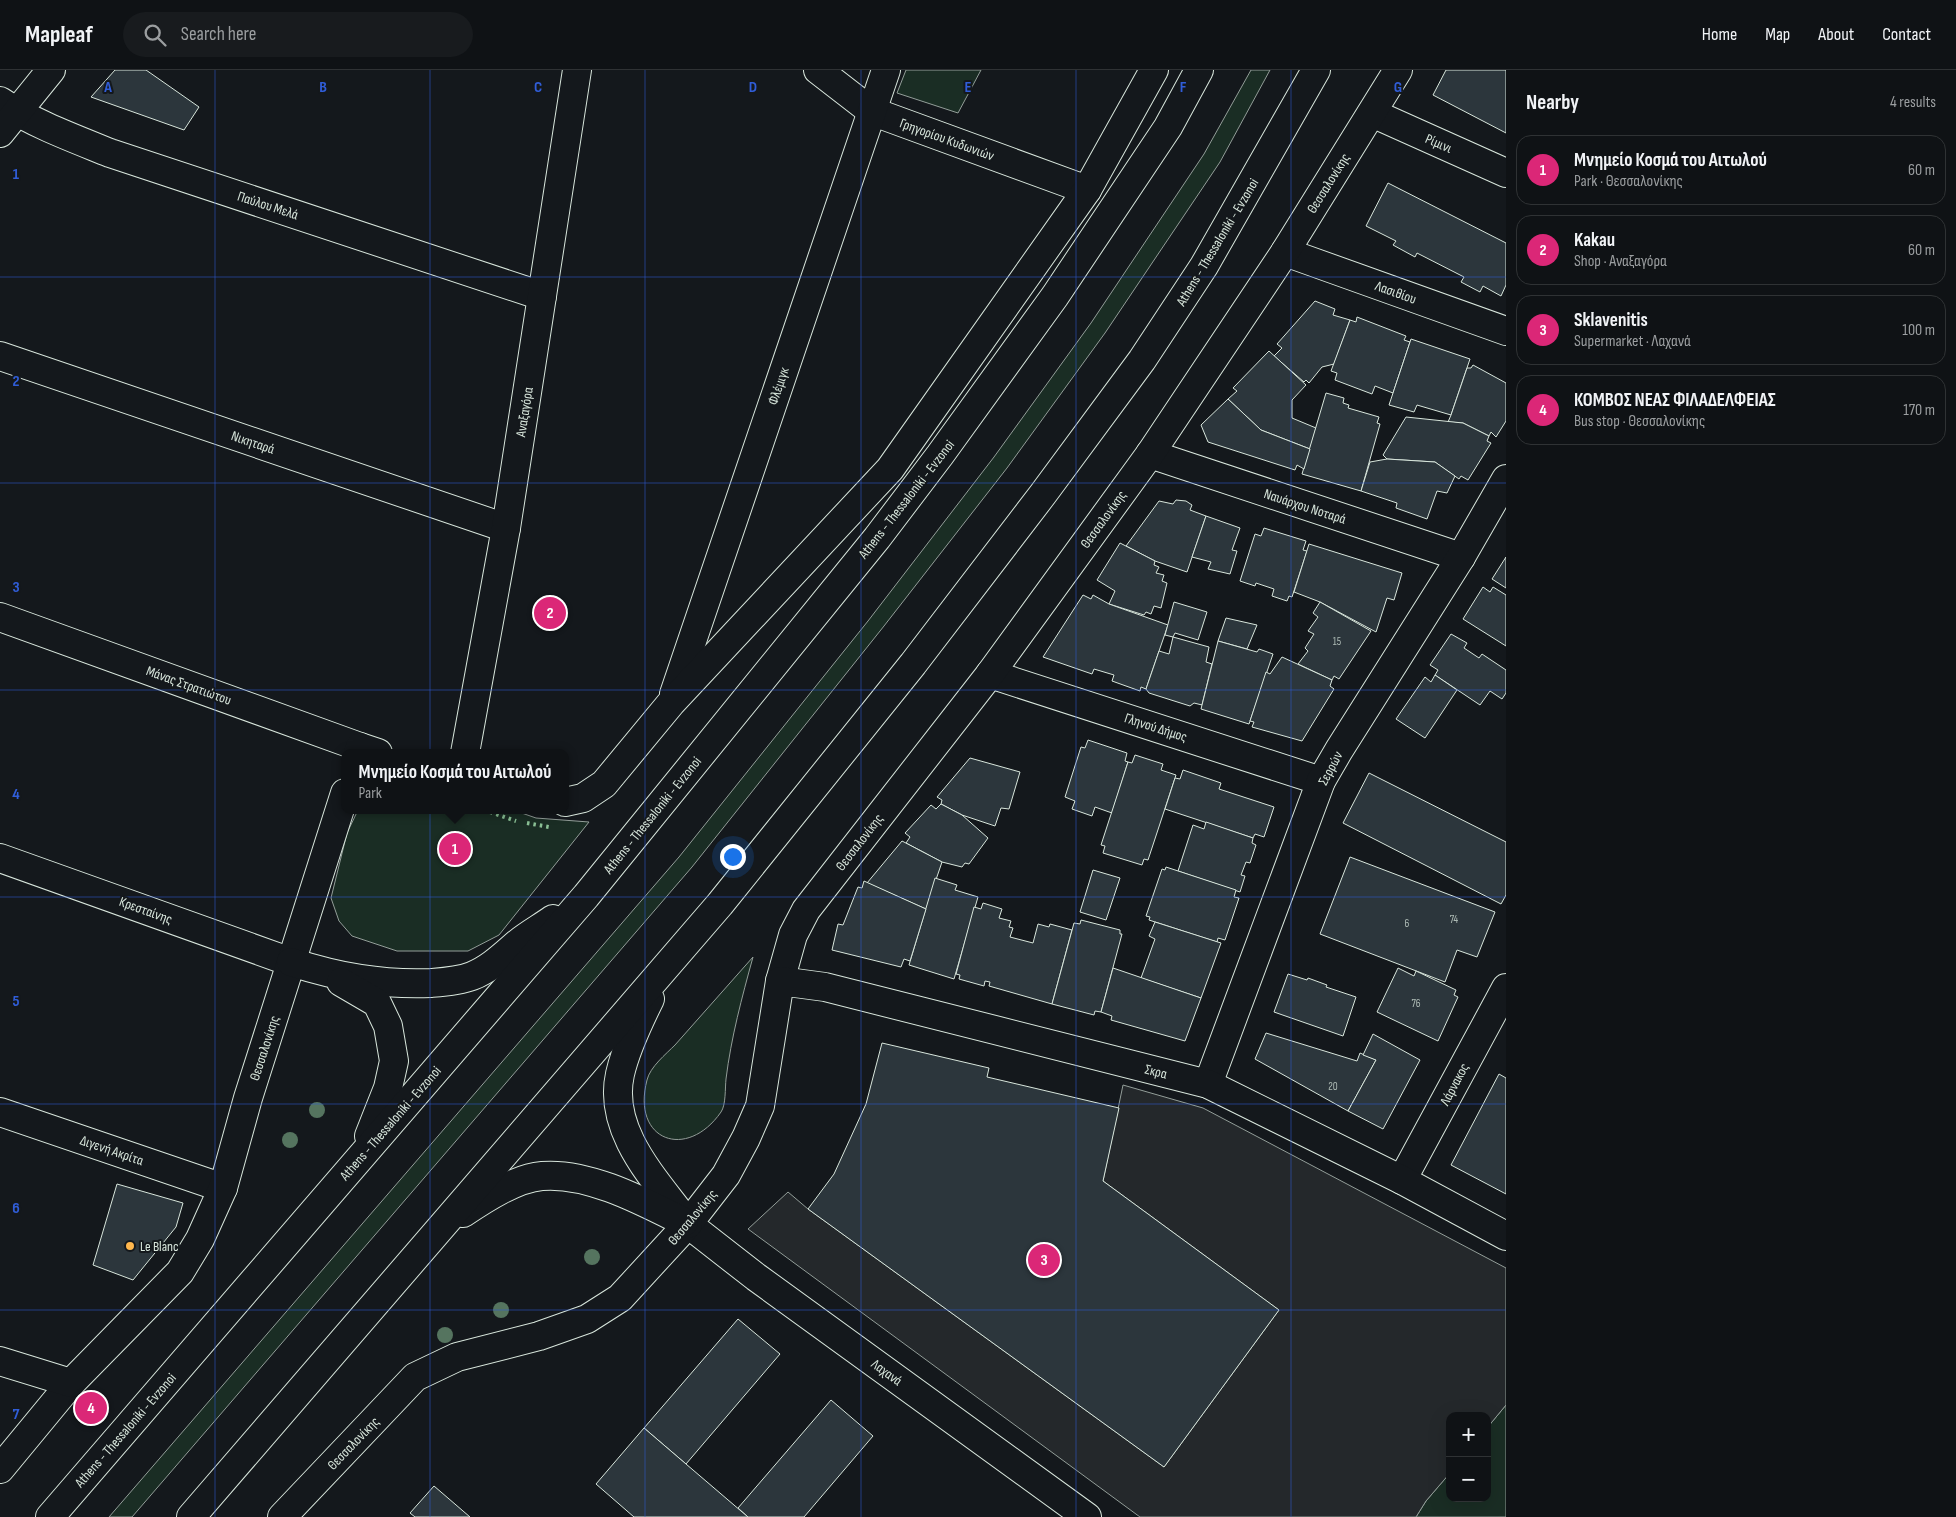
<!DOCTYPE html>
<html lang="en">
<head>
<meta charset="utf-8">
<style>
  body { margin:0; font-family:"Sofia Sans Condensed",sans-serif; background:#181b1e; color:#f1f3f6 }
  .controls { position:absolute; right:15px; bottom:15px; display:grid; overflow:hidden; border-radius:10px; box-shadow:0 5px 20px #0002 }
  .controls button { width:45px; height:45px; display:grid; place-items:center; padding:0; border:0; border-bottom:1px solid #2f3234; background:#0f1215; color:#f1f3f6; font:25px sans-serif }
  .you { position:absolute; left:732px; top:786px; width:18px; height:18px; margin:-12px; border:4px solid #fff; border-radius:50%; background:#1a73e8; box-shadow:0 0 0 8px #1a73e833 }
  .badge { display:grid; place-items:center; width:32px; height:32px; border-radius:50%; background:#db2777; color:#fff; font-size:16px; font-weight:700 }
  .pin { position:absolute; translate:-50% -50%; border:2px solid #fff; box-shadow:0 1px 5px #0006 }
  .popup { position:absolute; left:341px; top:679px; width:228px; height:65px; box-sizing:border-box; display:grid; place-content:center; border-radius:10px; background:#0f1215; filter:drop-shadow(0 1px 4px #0005); font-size:16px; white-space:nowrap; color:#9b9ea0 }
  .popup b { font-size:19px; color:#f1f3f6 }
  .popup::after { content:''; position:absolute; left:50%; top:100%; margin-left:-10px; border:10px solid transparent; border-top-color:#0f1215 }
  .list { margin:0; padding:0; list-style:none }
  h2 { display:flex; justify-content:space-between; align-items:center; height:65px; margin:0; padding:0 20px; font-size:21px }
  h2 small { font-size:16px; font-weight:400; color:#9b9ea0 }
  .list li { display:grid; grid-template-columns:32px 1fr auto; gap:15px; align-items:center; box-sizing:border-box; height:70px; margin:0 10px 10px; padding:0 10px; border:1px solid #2f3234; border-radius:15px }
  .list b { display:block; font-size:19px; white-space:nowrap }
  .list p { margin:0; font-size:16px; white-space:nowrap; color:#9b9ea0 }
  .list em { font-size:16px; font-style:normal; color:#9b9ea0 }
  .icon { flex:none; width:28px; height:28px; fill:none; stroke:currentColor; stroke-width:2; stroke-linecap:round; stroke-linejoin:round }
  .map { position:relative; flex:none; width:1506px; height:1447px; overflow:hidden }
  header { display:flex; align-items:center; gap:30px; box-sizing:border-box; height:70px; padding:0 25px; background:#0f1215; border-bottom:1px solid #2f3234 }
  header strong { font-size:24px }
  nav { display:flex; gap:28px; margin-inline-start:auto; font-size:18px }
  .search { width:350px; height:45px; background:#181b1e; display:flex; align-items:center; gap:12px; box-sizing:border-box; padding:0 18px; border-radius:28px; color:#9b9ea0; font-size:19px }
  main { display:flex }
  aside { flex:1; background:#0f1215 }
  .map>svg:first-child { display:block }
</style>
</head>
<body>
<header>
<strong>Mapleaf</strong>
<div class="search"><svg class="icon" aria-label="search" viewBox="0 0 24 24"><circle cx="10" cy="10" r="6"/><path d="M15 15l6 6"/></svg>Search here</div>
<nav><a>Home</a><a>Map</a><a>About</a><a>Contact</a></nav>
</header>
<main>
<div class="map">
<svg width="1506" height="1447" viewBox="0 0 1506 1447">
  <rect width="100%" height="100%" fill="#14181c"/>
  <g fill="#1a2d24" stroke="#939e99">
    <polygon points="906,0 981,0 958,43 897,23"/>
    <polygon points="1251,0 1270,0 1220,92 1105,263 1007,398 884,556 692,797 132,1447 109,1447 679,787 868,551 994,387 1091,253 1204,84"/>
    <polygon points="358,740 513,740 536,748 589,752 499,865 468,881 397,881 352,866 339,851 331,828 347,763"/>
    <path d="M753 887C742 927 731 968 726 1009 725 1018 726 1035 721 1042 687 1091 631 1071 647 1010 650 997 666 984 675 975 701 946 727 916 753 887Z"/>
    <polygon points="1506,1335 1506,1447 1416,1447 1426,1431 1450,1403 1450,1428 1487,1428 1487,1358"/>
  </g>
  <polygon fill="#24282b" stroke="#939e99" points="1123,1015 1203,1038 1506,1198 1506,1335 1487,1358 1487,1346 1450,1346 1450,1403 1426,1431 1416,1447 1140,1447 748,1159 788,1122 808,1139 1164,1397 1279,1240 1103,1111"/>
  <g fill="#2c363c" stroke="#d8e6dc">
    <polygon points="115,0 146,0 199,37 184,60 91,27"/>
    <polygon points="1446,0 1506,0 1506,63 1433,25"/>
    <polygon points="1388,113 1506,173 1506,215 1501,226 1483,216 1480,222 1461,212 1464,207 1417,183 1415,187 1393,175 1396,171 1366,156"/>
    <polygon points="1315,231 1335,239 1333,245 1350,250 1334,294 1322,297 1309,313 1306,310 1304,312 1274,286 1282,278 1277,274"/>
    <polygon points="1357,247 1406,266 1404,270 1410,272 1393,323 1375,316 1372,324 1335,310 1337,303 1331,301 1350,250 1356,252"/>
    <polygon points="1411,269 1470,289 1451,345 1417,335 1414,342 1389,335"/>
    <polygon points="1269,281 1306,315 1292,330 1292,348 1316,358 1310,379 1261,360 1228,329 1237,321 1233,318"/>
    <polygon points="1473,295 1506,313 1506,351 1496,367 1491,362 1489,366 1463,353 1448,352 1451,345 1467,298 1471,298"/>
    <polygon points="1326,323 1344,328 1343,333 1349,335 1348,338 1379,347 1377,353 1380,354 1361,421 1302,404"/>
    <polygon points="1228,329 1261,360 1310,379 1304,399 1297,395 1295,400 1208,372 1201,355"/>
    <polygon points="1406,347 1463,353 1489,366 1487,371 1491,373 1468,410 1461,406 1459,409 1435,392 1387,389 1383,385"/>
    <polygon points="1387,389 1435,392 1455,406 1447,423 1437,421 1427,449 1396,438 1397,433 1361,421 1370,392"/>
    <polygon points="1176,430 1186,431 1192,435 1190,440 1206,446 1187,502 1155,491 1126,476 1159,431 1173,434"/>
    <polygon points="1206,446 1240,458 1232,480 1237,481 1230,504 1208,499 1211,492 1192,487"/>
    <polygon points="1264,458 1306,471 1303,480 1307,481 1292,527 1289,526 1287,531 1272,526 1274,519 1256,513 1255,516 1240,511 1255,464 1261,466"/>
    <polygon points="1120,473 1155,491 1154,495 1159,497 1156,503 1164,505 1162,511 1167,513 1161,538 1154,536 1151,544 1146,542 1144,545 1109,534 1115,521 1097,510"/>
    <polygon points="1309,474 1402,503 1394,530 1387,528 1376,562 1320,532 1294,522"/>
    <polygon points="1506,487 1506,518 1492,509"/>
    <polygon points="1483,517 1490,522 1493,517 1506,525 1506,576 1463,549"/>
    <polygon points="1083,525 1091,529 1093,525 1109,534 1168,555 1146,619 1141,617 1140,621 1112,611 1114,605 1094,599 1092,604 1043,587"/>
    <polygon points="1174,532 1207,542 1198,570 1175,563 1173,567 1165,565"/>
    <polygon points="1320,532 1371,561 1339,609 1334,606 1332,610 1298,594 1308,581 1305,578 1314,564 1308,561 1318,547 1313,543"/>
    <polygon points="1226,548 1257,555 1247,579 1218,571"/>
    <polygon points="1451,564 1467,573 1464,578 1479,588 1482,584 1506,600 1506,623 1502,629 1490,621 1480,635 1435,605 1438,600 1430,595"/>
    <polygon points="1173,567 1209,577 1206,592 1212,594 1202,635 1194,633 1190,636 1149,623 1146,619 1159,581 1169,584"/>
    <polygon points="1218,571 1257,582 1259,579 1273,584 1249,654 1201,639"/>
    <polygon points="1282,587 1332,610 1330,616 1334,619 1302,671 1252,657 1254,652 1250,651 1266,602 1270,604"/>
    <polygon points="1435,605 1457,620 1425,668 1396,649 1425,607 1431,612"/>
    <polygon points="1088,670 1127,683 1125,691 1128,692 1112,743 1095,737 1092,746 1072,739 1075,731 1065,727 1081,677 1085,678"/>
    <polygon points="1135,685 1163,694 1161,700 1176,705 1148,790 1144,789 1142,795 1103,783 1105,776 1101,775 1128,692 1132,693"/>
    <polygon points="970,688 1020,702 1009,739 1001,738 995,756 962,745 941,734 942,730 937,727"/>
    <polygon points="1183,700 1221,713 1219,719 1274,737 1264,767 1255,764 1253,768 1165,739 1175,708 1180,709"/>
    <polygon points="1369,703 1506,772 1506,825 1501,834 1343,753"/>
    <polygon points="941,734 962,745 988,768 969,794 965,793 962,797 942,792 906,773 910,767 905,763 931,735 936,739"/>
    <polygon points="1206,752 1253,768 1252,773 1256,775 1250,793 1246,792 1241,805 1245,806 1240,822 1178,801 1193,755 1204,759"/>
    <polygon points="902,771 942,792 926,839 867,813"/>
    <polygon points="1350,787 1495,842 1477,887 1457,880 1445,912 1320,864"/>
    <polygon points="1166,797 1236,820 1234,827 1239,828 1225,870 1218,868 1217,872 1149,850 1150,847 1146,846 1162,799 1165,800"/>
    <polygon points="1093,800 1120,808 1106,850 1080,842"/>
    <polygon points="935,808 957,815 955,820 978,827 954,909 909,895"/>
    <polygon points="864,811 926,839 910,891 904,889 901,897 832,880 838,854 843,855 858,817 862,818"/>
    <polygon points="983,833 1002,839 999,848 1011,851 1009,857 1013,858 1010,867 1033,873 1038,854 1049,857 1050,854 1072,860 1052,934 989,916 990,912 985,911 984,916 959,909 960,905 956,904 974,837 981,839"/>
    <polygon points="1081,850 1120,860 1120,864 1122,864 1101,942 1095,941 1094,945 1052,934 1074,853 1080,854"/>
    <polygon points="1155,852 1221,873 1201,928 1141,908 1155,869 1149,866"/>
    <polygon points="1113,898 1201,928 1185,971 1111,950 1112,946 1101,942"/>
    <polygon points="1398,898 1414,906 1416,901 1456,920 1454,925 1458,927 1438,971 1377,942"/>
    <polygon points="1288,904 1307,910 1308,908 1327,915 1326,917 1356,927 1343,966 1274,942"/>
    <polygon points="1266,963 1357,991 1360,983 1376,990 1348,1041 1255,989"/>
    <polygon points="1373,964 1420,990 1383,1059 1348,1041 1376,990 1363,985"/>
    <polygon points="882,973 989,998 987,1007 1119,1038 1103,1111 1279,1240 1164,1397 808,1139 834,1104 866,1034"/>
    <polygon points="1499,1004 1506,1008 1506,1124 1451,1095"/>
    <polygon points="117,1114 183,1133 176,1157 133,1210 93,1195"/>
    <polygon points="738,1249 780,1284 686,1394 644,1358"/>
    <polygon points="831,1330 873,1366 804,1447 748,1447 738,1438"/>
    <polygon points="644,1358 686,1394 748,1447 634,1447 596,1414"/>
    <polygon points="434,1416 470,1447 415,1447 410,1443"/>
  </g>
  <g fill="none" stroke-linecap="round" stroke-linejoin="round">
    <defs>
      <g id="minor">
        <polyline points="818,0 871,41 1087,120"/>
        <path d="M0 31C34 54 73 68 110 83L542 226"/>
        <polyline points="1372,43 1506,103"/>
        <polyline points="1285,182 1506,261"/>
        <polyline points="0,286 506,458"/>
        <polyline points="1150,384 1461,487"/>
        <polyline points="0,547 360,677"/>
        <polyline points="990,604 1321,711"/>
        <polyline points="674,624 886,0"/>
        <polyline points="565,732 583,728 604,714 671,633 890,399 1087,120 1154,0"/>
        <polyline points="780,911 793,865 806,840 990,604 1150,384 1285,182 1398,0"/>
        <polyline points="1208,1014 1321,711 1339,680 1461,487 1506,409"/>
        <polyline points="0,1042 223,1118"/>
        <polyline points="1402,1110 1506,918"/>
        <polyline points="0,1399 71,1313"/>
      </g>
      <g id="tertiary">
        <polyline points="358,683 360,677 378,683"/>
        <polyline points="465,683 506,458 577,0"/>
        <polyline points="0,788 291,892"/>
        <polyline points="688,1154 756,1207 1087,1447"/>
        <polyline points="0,1291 71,1313 180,1202 200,1169 223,1118 248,1028 345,723"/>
        <polyline points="282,1447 415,1307 457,1287 539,1266 587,1249 620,1228 688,1154 726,1105 746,1068 760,1036 780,911 825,917 1208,1014 1402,1110 1506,1166"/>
      </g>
      <polyline id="secondary" points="0,63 51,0"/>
      <g id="motorway">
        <path d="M291 892C338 907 381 915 431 913 444 912 459 911 472 906 490 899 504 885 518 873 529 864 542 857 553 849"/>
        <polyline points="341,912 377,933 388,956 394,991 388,1018 369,1066"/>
        <path d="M650 929C638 953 626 978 620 1004 607 1062 657 1111 688 1154"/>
        <path d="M463 1143C484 1129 516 1108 542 1106 589 1102 644 1132 684 1152"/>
        <polyline points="50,1447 586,826 877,468 940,385 1055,226 1168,57 1199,0"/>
        <polyline points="191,1447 720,834 913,594 1043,424 1142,290 1204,196 1316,0"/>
      </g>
    </defs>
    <use href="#minor" stroke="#d8e6dc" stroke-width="30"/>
    <use href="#tertiary" stroke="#d8e6dc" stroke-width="30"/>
    <use href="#secondary" stroke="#d8e6dc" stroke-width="30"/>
    <use href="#motorway" stroke="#d8e6dc" stroke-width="30"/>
    <use href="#minor" stroke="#14181c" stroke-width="28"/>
    <use href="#tertiary" stroke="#14181c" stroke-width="28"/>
    <use href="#secondary" stroke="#14181c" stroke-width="28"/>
    <use href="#motorway" stroke="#14181c" stroke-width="28"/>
    <g stroke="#8ac095" stroke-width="4" stroke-dasharray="2.5 4" stroke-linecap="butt">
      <polyline points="484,740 516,751"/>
      <polyline points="527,753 549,757"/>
    </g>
  </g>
  <g fill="#55745f">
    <circle cx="317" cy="1040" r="8"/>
    <circle cx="290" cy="1070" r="8"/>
    <circle cx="592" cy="1187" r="8"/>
    <circle cx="501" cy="1240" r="8"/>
    <circle cx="445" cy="1265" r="8"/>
  </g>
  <path fill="none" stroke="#305dd8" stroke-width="1" stroke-opacity="0.55" d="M215 0V1447M430 0V1447M645 0V1447M861 0V1447M1076 0V1447M1291 0V1447M0 207H1506M0 413H1506M0 620H1506M0 827H1506M0 1034H1506M0 1240H1506"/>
  <circle fill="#ffb74d" stroke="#14181c" stroke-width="2" cx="130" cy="1176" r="5"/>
  <g text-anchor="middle" stroke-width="4" stroke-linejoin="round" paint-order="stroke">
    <g font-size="11" fill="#adbab4">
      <text x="1337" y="575">15</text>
      <text x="1454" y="853">74</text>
      <text x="1407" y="857">6</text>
      <text x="1416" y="937">76</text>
      <text x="1333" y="1020">20</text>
    </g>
    <g font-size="14" fill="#d8e6dc" stroke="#14181c">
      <text transform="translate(947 69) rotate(20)" y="5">Γρηγορίου Κυδωνιών</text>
      <text transform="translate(1439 73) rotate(24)" y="5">Ρίμινι</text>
      <text transform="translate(1328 113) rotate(-58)" y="5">Θεσσαλονίκης</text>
      <text transform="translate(268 135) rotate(18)" y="5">Παύλου Μελά</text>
      <text transform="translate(1217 172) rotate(-59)" y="5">Athens - Thessaloniki - Evzonoi</text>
      <text transform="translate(1396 222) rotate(20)" y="5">Λασιθίου</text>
      <text transform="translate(778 316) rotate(-71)" y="5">Φλέμιγκ</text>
      <text transform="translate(524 342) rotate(-81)" y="5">Αναξαγόρα</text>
      <text transform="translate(253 372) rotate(19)" y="5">Νικηταρά</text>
      <text transform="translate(906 429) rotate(-52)" y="5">Athens - Thessaloniki - Evzonoi</text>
      <text transform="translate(1305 436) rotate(18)" y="5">Ναυάρχου Νοταρά</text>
      <text transform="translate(1103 449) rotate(-54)" y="5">Θεσσαλονίκης</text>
      <text transform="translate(189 615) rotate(20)" y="5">Μάνας Στρατιώτου</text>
      <text transform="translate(1156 657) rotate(18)" y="5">Γληνού Δήμος</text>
      <text transform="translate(1330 698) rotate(-62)" y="5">Σερρών</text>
      <text transform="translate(652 745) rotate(-51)" y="5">Athens - Thessaloniki - Evzonoi</text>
      <text transform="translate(859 772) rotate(-52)" y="5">Θεσσαλονίκης</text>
      <text transform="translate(146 840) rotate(20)" y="5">Κρεσταίνης</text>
      <text transform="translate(264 978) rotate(-72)" y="5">Θεσσαλονίκης</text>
      <text transform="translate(1156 1001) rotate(14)" y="5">Σκρα</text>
      <text transform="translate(1454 1014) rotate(-62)" y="5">Λάρνακος</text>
      <text transform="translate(390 1053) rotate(-49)" y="5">Athens - Thessaloniki - Evzonoi</text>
      <text transform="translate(112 1080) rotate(19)" y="5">Διγενή Ακρίτα</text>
      <text transform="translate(692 1147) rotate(-50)" y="5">Θεσσαλονίκης</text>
      <text transform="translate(887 1302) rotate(36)" y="5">Λαχανά</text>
      <text transform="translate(125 1360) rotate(-49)" y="5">Athens - Thessaloniki - Evzonoi</text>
      <text transform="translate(353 1373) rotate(-46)" y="5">Θεσσαλονίκης</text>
    </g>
    <g font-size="14" fill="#d8e6dc" stroke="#14181c" text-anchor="start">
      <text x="140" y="1181">Le Blanc</text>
    </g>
  </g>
  <g font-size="16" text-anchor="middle" font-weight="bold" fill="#305dd8" stroke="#14181c" stroke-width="4" stroke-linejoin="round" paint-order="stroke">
    <text x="108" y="22">A</text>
    <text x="323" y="22">B</text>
    <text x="538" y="22">C</text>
    <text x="753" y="22">D</text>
    <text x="968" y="22">E</text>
    <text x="1183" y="22">F</text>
    <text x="1398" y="22">G</text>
    <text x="16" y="109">1</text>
    <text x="16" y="316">2</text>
    <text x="16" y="522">3</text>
    <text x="16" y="729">4</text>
    <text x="16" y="936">5</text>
    <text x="16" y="1143">6</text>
    <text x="16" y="1349">7</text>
  </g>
</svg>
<div class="controls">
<button>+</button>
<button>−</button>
</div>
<div class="you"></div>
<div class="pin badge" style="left:455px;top:779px">1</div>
<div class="popup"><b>Μνημείο Κοσμά του Αιτωλού</b>Park</div>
<div class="pin badge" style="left:550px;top:543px">2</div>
<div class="pin badge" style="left:1044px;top:1190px">3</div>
<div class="pin badge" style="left:91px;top:1338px">4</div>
</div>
<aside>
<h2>Nearby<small>4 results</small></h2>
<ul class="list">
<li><span class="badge">1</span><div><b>Μνημείο Κοσμά του Αιτωλού</b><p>Park · Θεσσαλονίκης</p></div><em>60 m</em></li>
<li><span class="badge">2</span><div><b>Kakau</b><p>Shop · Αναξαγόρα</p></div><em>60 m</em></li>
<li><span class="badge">3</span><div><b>Sklavenitis</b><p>Supermarket · Λαχανά</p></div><em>100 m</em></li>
<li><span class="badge">4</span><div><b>ΚΟΜΒΟΣ ΝΕΑΣ ΦΙΛΑΔΕΛΦΕΙΑΣ</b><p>Bus stop · Θεσσαλονίκης</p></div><em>170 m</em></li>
</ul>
</aside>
</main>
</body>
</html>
